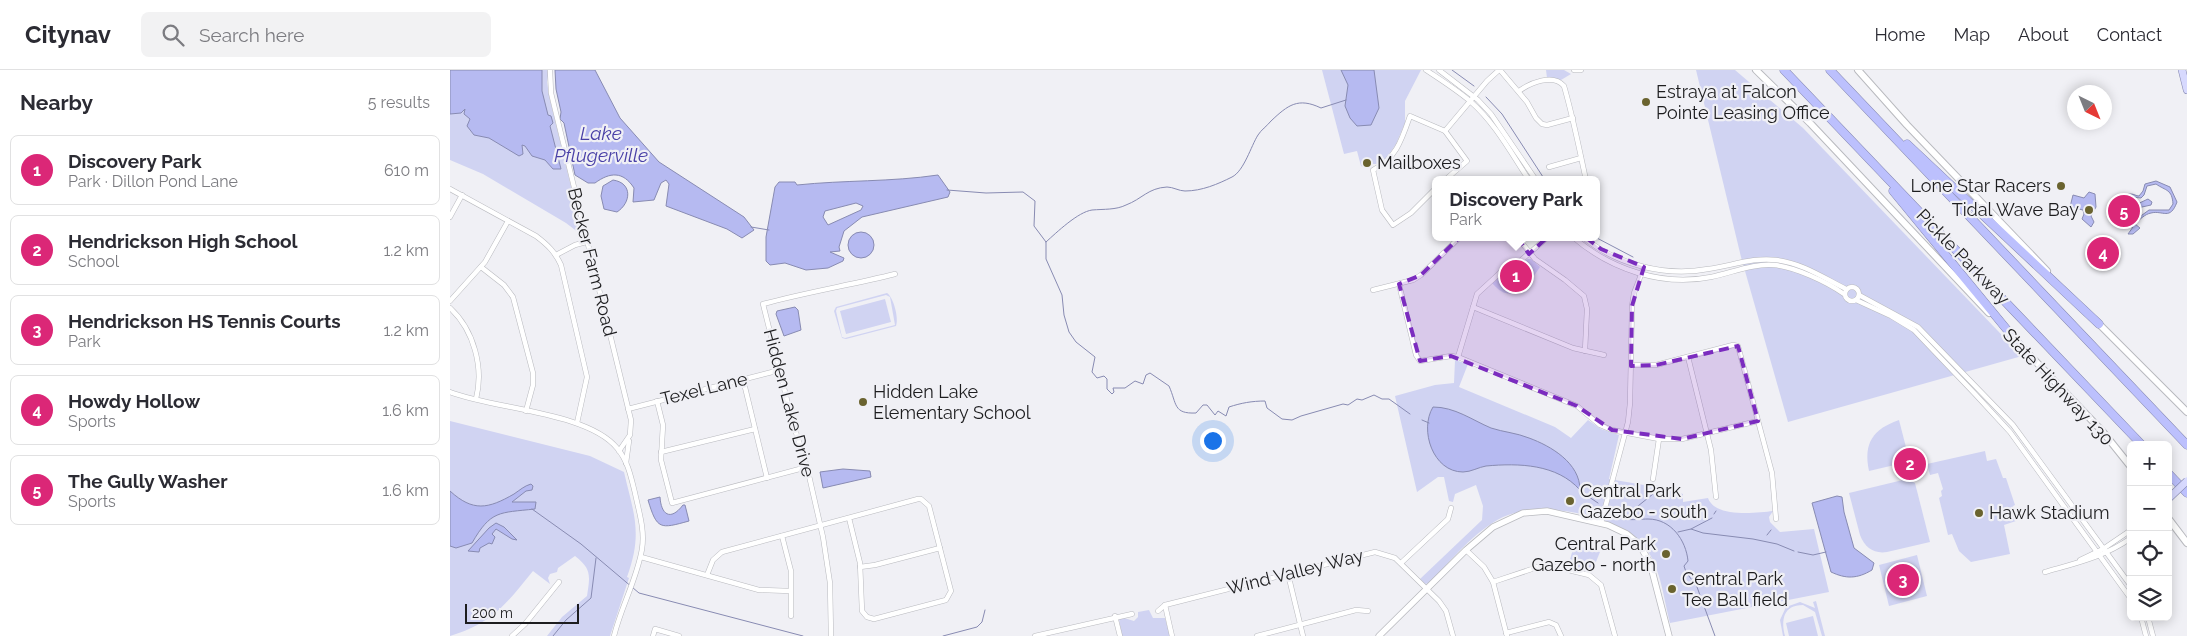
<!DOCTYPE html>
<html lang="en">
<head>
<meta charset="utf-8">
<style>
  body { margin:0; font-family:Raleway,sans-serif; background:#f2f2f3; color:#2b2b33 }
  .controls { position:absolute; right:15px; bottom:15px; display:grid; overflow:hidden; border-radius:8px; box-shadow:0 2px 12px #0003 }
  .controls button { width:45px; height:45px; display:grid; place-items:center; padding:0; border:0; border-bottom:1px solid #e1e1e2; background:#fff; color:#2b2b33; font:25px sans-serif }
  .compass { position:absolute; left:1617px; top:15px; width:45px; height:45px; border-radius:50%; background:#fff; box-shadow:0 2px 12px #0003; rotate:137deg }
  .scale { position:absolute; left:15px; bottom:12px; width:114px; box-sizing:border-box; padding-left:5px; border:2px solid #1d1d1f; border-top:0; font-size:14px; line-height:18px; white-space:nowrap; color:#1d1d1f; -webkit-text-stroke:4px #f0f0f5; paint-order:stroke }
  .you { position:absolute; left:762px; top:370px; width:18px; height:18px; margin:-12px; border:4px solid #fff; border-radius:50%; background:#1a73e8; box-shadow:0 0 0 8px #1a73e833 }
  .badge { display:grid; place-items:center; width:32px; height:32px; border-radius:50%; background:#db2777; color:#fff; font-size:16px; font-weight:700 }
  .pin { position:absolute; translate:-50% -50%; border:2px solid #fff; box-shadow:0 1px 5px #0006 }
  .popup { position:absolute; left:982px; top:106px; width:168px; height:65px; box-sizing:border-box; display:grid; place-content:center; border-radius:8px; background:#fff; filter:drop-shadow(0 1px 4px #0005); font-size:16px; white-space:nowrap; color:#7c7c81 }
  .popup b { font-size:19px; color:#2b2b33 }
  .popup::after { content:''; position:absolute; left:50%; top:100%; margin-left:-10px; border:10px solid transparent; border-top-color:#fff }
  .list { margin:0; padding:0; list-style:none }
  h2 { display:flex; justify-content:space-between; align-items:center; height:65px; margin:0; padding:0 20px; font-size:21px }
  h2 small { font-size:16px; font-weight:400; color:#7c7c81 }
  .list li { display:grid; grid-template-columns:32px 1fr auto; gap:15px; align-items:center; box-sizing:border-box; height:70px; margin:0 10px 10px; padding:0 10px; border:1px solid #e1e1e2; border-radius:8px }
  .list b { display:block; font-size:19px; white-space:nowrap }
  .list p { margin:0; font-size:16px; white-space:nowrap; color:#7c7c81 }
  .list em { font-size:16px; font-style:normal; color:#7c7c81 }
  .icon { flex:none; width:28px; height:28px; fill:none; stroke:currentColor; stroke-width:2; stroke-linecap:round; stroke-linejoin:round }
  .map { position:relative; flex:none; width:1737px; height:566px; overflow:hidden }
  header { display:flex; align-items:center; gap:30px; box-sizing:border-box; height:70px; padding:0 25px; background:#fff; border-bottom:1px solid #e1e1e2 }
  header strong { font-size:24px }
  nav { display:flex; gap:28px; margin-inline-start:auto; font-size:18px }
  .search { width:350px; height:45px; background:#f2f2f3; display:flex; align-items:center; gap:12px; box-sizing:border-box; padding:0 18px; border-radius:8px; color:#7c7c81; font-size:19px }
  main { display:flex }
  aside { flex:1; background:#fff }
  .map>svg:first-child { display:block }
</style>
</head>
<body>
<header>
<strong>Citynav</strong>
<div class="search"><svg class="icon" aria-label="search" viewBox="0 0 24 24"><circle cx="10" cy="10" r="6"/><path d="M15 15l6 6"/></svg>Search here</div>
<nav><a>Home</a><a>Map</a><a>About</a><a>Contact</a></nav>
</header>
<main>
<aside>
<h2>Nearby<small>5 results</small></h2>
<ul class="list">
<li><span class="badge">1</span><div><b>Discovery Park</b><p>Park · Dillon Pond Lane</p></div><em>610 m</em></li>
<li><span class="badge">2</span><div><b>Hendrickson High School</b><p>School</p></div><em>1.2 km</em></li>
<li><span class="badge">3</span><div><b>Hendrickson HS Tennis Courts</b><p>Park</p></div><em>1.2 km</em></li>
<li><span class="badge">4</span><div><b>Howdy Hollow</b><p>Sports</p></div><em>1.6 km</em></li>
<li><span class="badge">5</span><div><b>The Gully Washer</b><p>Sports</p></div><em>1.6 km</em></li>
</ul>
</aside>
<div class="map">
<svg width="1737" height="566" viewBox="0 0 1737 566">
  <rect width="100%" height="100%" fill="#f0f0f5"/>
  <g fill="#d0d3f2" fill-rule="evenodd">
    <polygon points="0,0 99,0 97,12 100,30 133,166 116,153 33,104 0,90"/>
    <polygon points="872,0 971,0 955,31 955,53 946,74 938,86 929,94 922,94 917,98 911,96 907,81 894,84"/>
    <polygon points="1096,0 1114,0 1121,4 1111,10 1097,8"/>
    <polygon points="1246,0 1285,0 1353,58 1572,286 1338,352 1291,187"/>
    <path d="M1078 189H1081L1090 197 1073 222C1057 225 1053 225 1042 213L1045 211 1052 203Z"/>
    <path d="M437 223C444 228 449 249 446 256L396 269 392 268 384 241 386 237ZM436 225 440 227 445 255 395 268 392 267 386 241 387 238Z"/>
    <polygon points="435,229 441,252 396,264 390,241"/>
    <path d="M1005 290 1018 294 1009 317 1105 357 1121 368 1138 350 1151 359 1169 365 1159 409 1200 416 1207 415 1212 419 1233 424V432L1258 428C1265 448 1306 443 1323 441L1319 447 1320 452 1330 462 1364 459 1379 522 1220 553C1214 530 1211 500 1197 480 1173 444 1091 430 1053 447 1024 461 1001 491 979 513L975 514 970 509 1032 450 1033 436 1026 415 1005 424 1003 432 999 431 994 407H988L967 422 945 326 985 315 1004 313Z"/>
    <path d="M1449 350 1458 385 1453 393 1419 401C1413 373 1423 359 1449 350Z"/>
    <path d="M0 351 140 386 174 402C184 445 193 463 177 507L179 508 160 566H97L112 547 137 526C140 506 142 499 125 486L108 498 107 502 100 504 98 508 100 514 83 501C56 534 43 553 0 566Z"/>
    <polygon points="1535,381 1537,391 1546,389 1553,408 1556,408 1565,435 1563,436 1566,451 1554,455 1560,484 1521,492 1509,481 1502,464 1498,465 1489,428 1492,426 1491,421 1493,419 1488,403 1480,405 1477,394"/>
    <path d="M1457 409 1465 413 1480 472 1437 482C1424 484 1415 478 1410 465L1399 423Z"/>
    <polygon points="1124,475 1150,482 1141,504 1118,497"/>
    <polygon points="1467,485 1477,526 1439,536 1429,495"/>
    <path d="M1366 531 1375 566H1372L1365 542 1353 535C1333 535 1331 550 1335 566H1333L1330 550 1336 537 1350 532 1365 538 1363 532Z"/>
    <polygon points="699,540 703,548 715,548 720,566 672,566 669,549 674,548 684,551 688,547 688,542"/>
    <polygon points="1363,546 1368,566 1339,566 1336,553"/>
  </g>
  <g fill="#b6baf1" stroke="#888bb2" fill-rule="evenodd">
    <polygon points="0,0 92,0 92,21 98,45 101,46 103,53 100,56 111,99 103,99 95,90 82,86 75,76 72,75 73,84 69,86 39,68 24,65 17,56 20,49 14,44 15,39 11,43 0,44"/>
    <path d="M105 0H145L170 48 209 92 294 147 304 160 292 168 277 159 216 136 219 114 216 110 211 113 204 130 183 132 184 118C173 101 160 102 145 113H138L125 105 114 53 110 49 111 42 106 19Z"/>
    <polygon points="891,0 924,0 929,38 921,55 907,56 900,48 895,36 898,15"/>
    <path d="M488 105 500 122 498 127 412 147 394 161 389 177 390 181 380 182 394 188 393 191 378 198 356 200 335 193 320 195 316 191V167L325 117 329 112H345L347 115C394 110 441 112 488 105ZM406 133 413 136 411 140 378 155 373 147 375 141Z"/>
    <path d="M163 110C183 113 181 133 167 142L154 139 151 126 153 116Z"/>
    <path d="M1706 111 1720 117 1727 132C1720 151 1713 140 1701 143 1695 144 1689 150 1685 154L1690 158 1683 164H1678L1683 157H1674C1671 152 1666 152 1662 147 1654 137 1672 124 1681 124 1684 124 1686 126 1689 126L1693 121 1695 114ZM1706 114C1716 121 1722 119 1723 134L1719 140H1699L1677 156 1663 144 1664 136 1669 133 1665 143 1675 151 1682 145 1683 139 1701 135 1702 132 1698 129 1683 136 1671 131 1681 127 1691 128 1694 125 1697 116Z"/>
    <polygon points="1639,122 1645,124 1646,137 1641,146 1644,152 1641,157 1632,149 1634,144 1633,140 1620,137 1623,125 1634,128"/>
    <circle cx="411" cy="175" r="13"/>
    <polygon points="1653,171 1663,175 1662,181 1654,184 1655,187 1661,187 1661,192 1658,195 1650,191 1651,187 1647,184 1646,179"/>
    <polygon points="345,237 348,240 351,260 334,266 326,244 327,241"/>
    <path d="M983 337C1005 337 1022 350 1041 358 1053 362 1067 363 1079 368 1101 376 1130 393 1130 420 1107 394 1069 393 1036 396 1029 397 1021 402 1013 402 983 402 969 360 983 337Z"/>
    <polygon points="393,399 420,401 421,407 373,418 370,402"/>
    <path d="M81 414 83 416 82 420 76 421 62 432H86L85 439C49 443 41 440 22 473L6 478 0 476V421C23 442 38 439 64 424 70 420 74 416 81 414Z"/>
    <path d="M1387 426 1392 427 1394 442 1404 478 1424 493 1422 500C1407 509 1396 509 1381 502L1362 433Z"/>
    <path d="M210 427C211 444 220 452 233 435H235L239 451C210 459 207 460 198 430Z"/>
    <polygon points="46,453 54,457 67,470 62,469 46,459 42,464 45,467 42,474 39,473 30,478 29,482 18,481 39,458"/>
  </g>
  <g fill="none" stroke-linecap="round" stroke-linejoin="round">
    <g stroke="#888bb2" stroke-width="1">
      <polyline points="1002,0 1024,16"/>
      <polyline points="1036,27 1052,44 1095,110"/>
      <path d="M497 120 536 123 573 122 585 131 584 156 596 172V189L612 225 614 245 619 262 626 272 645 287 642 302 647 308 654 306 657 309V319L662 324 664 322 663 318H675L685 311 693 314 696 305 700 303 719 316C727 334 723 344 746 343L753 335H757L765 345 768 341 776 346 779 337C791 333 802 331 815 331L817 338 832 349 842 350 851 346 893 334 898 335 907 329 912 330 924 325 932 329H939L960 344"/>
      <polyline points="301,157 319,160"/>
      <polyline points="1145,167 1183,187"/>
      <path d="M596 172C607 162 628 142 642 140 654 139 666 140 676 135 692 129 698 118 717 117 723 117 729 121 735 121 752 121 768 114 782 107 794 101 801 76 808 65 811 60 817 56 821 51 838 35 848 27 871 38L896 30"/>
      <polyline points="972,350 979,353"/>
      <polyline points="1130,421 1148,433"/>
      <polyline points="82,439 131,474 189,523 353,566"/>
      <path d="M1161 441C1172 453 1185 449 1198 449 1221 449 1236 470 1238 491L1234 496 1236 502 1247 517 1265 566"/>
      <polyline points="1162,441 1183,440 1203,424"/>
      <polyline points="1264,444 1266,441"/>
      <polyline points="1241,459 1262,448"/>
      <polyline points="1228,462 1241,459 1253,463 1303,469 1327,474 1344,481"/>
      <polyline points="1317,465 1321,460"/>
      <polyline points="1348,482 1363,485 1376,482"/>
      <polyline points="103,566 116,550 141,528 146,488"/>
      <polyline points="493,566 527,557 532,552 535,540"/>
    </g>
    <defs>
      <g id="minor">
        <polyline points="100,0 101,23 181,350 180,365 169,381"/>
        <path d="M976 0C991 10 1007 20 1021 32 1045 53 1061 83 1079 110"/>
        <polyline points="989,0 1028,30 1041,44 1086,110"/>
        <polyline points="1050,0 1077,32 1086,48 1092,54 1097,55 1123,48"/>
        <polyline points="1124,0 1131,0"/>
        <path d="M1069 21C1080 13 1103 3 1114 16 1123 47 1129 78 1136 110"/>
        <polyline points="995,61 1037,11 1049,0"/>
        <polyline points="1099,97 1131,88"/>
        <path d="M986 118 961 143 943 155 932 140 923 100C946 89 952 69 960 46L995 61 1017 91 995 110"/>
        <path d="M0 119 86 166C98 175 105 182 111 195L137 307 127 353"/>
        <polyline points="0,147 12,125"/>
        <polyline points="1067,167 1085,189 1115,210 1134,226 1137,239 1135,281"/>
        <path d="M1123 167C1160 199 1212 217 1261 207 1281 203 1304 193 1324 195 1345 197 1377 212 1394 224"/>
        <path d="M1133 167C1167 195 1216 207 1258 199 1281 196 1303 187 1326 190 1352 193 1374 208 1396 219"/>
        <polyline points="106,185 125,175 136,172"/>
        <polyline points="31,197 54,215 63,227 83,303 83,315 76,341"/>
        <polyline points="949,214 966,285 970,291 1001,286 1008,287 1127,336 1150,355 1162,360 1209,369 1232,369 1308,351"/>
        <circle cx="1402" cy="224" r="7"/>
        <polyline points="923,220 963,210 971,205 1010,167"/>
        <polyline points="1409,225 1468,257 1563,355 1681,516"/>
        <polyline points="1406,230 1441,246 1464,260 1525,324 1560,362 1681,529"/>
        <polyline points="0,231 35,192 58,151"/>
        <polyline points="1023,237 1123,278 1154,285"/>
        <path d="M0 238C24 260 34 298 26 329"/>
        <polyline points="1008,287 1027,224 1051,202 1069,192 1098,167"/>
        <polyline points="1238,287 1261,380 1266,427"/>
        <polyline points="1181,295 1206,295 1283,275 1288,276 1322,403 1326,449"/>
        <polyline points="293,309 317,408"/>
        <path d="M0 322C44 339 138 342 167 378 178 391 181 407 185 423 189 442 195 460 192 479 187 509 171 537 164 566"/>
        <polyline points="207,331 213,355 211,390 222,433 357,397"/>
        <polyline points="178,339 330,300"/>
        <polyline points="211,382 305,359"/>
        <polyline points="176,393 179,371"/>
        <polyline points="1203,409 1209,369"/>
        <polyline points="1151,453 1178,352 1180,333 1182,236 1184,223 1194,197"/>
        <polyline points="332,466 341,501 341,546"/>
        <polyline points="1016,480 1034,497 1043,512 1057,566"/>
        <polyline points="191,487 309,520 340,521"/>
        <polyline points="1630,490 1653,479 1681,460"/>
        <polyline points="951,493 998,449 1001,438"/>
        <polyline points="410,497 425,495 490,478"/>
        <path d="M1595 502C1626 493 1654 487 1681 468"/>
        <polyline points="838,504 853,566"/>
        <polyline points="257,505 263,490 272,482 468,429 471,429 479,436 501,521 496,530 424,549 417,547 412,541 410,493 399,448"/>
        <polyline points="1043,512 1091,496 1106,497 1139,505 1151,515 1165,566"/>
        <polyline points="715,535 722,566"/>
        <polyline points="708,541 715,535 925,482 945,488 989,531 996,541 1003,566"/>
        <polyline points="665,546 670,566"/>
        <polyline points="1691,547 1696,566"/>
        <polyline points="1698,547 1703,566"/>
        <polyline points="1056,563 1099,552 1106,555 1111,566"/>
        <polyline points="62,566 75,554 109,512"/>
        <polyline points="203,566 205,559 229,566"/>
        <path d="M381 566 380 513 373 467 357 397 342 350 313 234C357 222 401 215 445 204"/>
        <polyline points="585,566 682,544"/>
        <polyline points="807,566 906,540 918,541"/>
      </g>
      <polyline id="tertiary" points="929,566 1016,480 1043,457 1073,443 1097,441 1158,455 1177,464 1189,474 1200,493 1219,566"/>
      <g id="secondary">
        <polyline points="1306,0 1360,53 1539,243"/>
        <polyline points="1408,0 1457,55 1597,201"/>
        <polyline points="1646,251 1737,342"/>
        <polyline points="1570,275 1653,362 1681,397"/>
        <polyline points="1718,448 1737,473"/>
      </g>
      <polyline id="primary" points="1732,0 1737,20"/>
      <g id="motorway">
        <polyline points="1334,0 1692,375"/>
        <polyline points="1380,0 1737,375"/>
        <polyline points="1457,74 1649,254"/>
        <polyline points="1443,121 1572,278"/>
        <polyline points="1718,403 1737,423"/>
      </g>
    </defs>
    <use href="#minor" stroke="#b9babf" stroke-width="5.5"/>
    <use href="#tertiary" stroke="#b9babf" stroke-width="7"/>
    <use href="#secondary" stroke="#b9babf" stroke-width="8"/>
    <use href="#primary" stroke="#8487af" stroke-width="8"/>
    <use href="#motorway" stroke="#8487af" stroke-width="9"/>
    <use href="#minor" stroke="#fff" stroke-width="4.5"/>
    <use href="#tertiary" stroke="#fff" stroke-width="5.5"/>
    <use href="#secondary" stroke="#fff" stroke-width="6"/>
    <use href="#primary" stroke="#d7d9fe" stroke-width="7"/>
    <use href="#motorway" stroke="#bcc0fd" stroke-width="8"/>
    <defs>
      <polyline id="primary-bridge" points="1719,428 1737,411"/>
    </defs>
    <use href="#primary-bridge" stroke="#8487af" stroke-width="8" stroke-linecap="butt"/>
    <use href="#primary-bridge" stroke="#d7d9fe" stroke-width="7"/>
  </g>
  <path fill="#7b2cbf" fill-opacity="0.2" stroke="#7b2cbf" stroke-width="4" stroke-dasharray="10 6" stroke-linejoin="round" d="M1049 141 1079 184 1115 151 1151 179 1194 197 1182 236 1181 296 1206 295 1288 276 1308 351 1232 369 1162 360 1127 336 1001 286 970 291 949 214 971 205 1015 162Z"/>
  <g fill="#6a632f" stroke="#f0f0f5" stroke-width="2">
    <circle cx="1196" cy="32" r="5"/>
    <circle cx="917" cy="93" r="5"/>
    <circle cx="1611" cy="116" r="5"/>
    <circle cx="1639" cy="140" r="5"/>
    <circle cx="413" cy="332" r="5"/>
    <circle cx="1120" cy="431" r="5"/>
    <circle cx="1529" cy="443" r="5"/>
    <circle cx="1216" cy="484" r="5"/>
    <circle cx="1222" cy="519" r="5"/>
  </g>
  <g text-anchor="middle" stroke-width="4.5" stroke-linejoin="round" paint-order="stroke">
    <g font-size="18" fill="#1d1d1f" stroke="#f0f0f5" text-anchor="start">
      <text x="1206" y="28">Estraya at Falcon<tspan x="1206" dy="21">Pointe Leasing Office</tspan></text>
      <text x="927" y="99">Mailboxes</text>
      <text x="1601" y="122" text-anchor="end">Lone Star Racers</text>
      <text x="1629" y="146" text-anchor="end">Tidal Wave Bay</text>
      <text x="423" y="328">Hidden Lake<tspan x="423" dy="21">Elementary School</tspan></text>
      <text x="1130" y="427">Central Park<tspan x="1130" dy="21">Gazebo - south</tspan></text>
      <text x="1539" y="449">Hawk Stadium</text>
      <text x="1206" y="480" text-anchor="end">Central Park<tspan x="1206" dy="21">Gazebo - north</tspan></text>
      <text x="1232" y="515">Central Park<tspan x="1232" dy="21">Tee Ball field</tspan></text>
    </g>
    <g font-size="18" fill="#1d1d1f" stroke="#f0f0f5">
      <text transform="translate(1513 187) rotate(46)" y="6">Pickle Parkway</text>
      <text transform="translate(142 192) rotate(76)" y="6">Becker Farm Road</text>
      <text transform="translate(1608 317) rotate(47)" y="6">State Highway 130</text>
      <text transform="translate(254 319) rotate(-14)" y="6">Texel Lane</text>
      <text transform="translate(339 333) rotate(75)" y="6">Hidden Lake Drive</text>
      <text transform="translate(845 502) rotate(-14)" y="6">Wind Valley Way</text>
    </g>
    <g font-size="19" font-style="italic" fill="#4940a7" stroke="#f0f0f5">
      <text x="151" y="70">Lake<tspan x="151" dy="22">Pflugerville</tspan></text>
    </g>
  </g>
</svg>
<div class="controls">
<button>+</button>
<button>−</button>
<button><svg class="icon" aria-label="locate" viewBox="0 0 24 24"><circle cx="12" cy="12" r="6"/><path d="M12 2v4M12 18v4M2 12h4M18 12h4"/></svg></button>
<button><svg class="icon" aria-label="layers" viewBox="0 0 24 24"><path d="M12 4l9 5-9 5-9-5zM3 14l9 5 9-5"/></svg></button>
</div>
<svg class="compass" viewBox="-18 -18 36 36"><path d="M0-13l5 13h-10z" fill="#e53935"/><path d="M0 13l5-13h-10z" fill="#7c7c81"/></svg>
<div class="scale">200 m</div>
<div class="you"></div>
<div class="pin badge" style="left:1066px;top:206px">1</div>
<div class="popup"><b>Discovery Park</b>Park</div>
<div class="pin badge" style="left:1460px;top:394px">2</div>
<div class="pin badge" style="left:1453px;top:510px">3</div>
<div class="pin badge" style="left:1653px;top:183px">4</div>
<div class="pin badge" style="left:1674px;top:141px">5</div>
</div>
</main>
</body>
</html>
